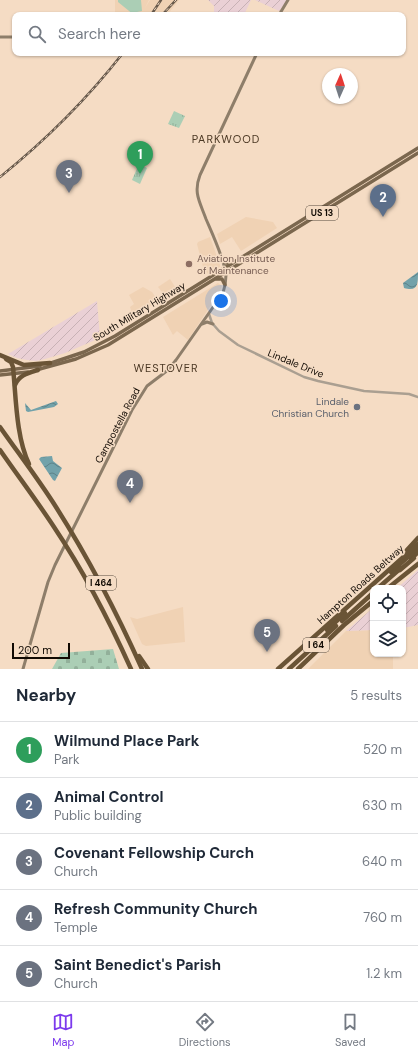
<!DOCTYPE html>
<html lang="en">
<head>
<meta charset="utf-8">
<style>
  body { margin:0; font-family:"DM Sans",sans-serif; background:#f6f6f7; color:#1f2937 }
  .controls { position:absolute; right:12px; bottom:12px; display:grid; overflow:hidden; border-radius:8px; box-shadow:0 1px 3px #0004 }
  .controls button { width:36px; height:36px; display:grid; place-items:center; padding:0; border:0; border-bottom:1px solid #e0e1e3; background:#fff; color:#1f2937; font:20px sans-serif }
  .compass { position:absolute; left:322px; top:68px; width:36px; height:36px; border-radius:50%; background:#fff; box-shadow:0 1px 3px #0004; rotate:3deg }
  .scale { position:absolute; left:12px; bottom:10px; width:58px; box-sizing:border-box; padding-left:4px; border:2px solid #110a03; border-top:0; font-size:11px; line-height:14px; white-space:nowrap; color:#110a03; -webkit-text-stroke:3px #f5dcc4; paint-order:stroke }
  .you { position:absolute; left:221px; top:301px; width:14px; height:14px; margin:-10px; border:3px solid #fff; border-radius:50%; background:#1a73e8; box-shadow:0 0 0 6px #1a73e833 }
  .badge { display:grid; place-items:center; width:26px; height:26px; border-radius:50%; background:#7c3aed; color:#fff; font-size:13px; font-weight:700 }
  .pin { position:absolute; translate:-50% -33px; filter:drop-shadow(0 1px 2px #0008) }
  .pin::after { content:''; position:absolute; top:21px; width:14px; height:12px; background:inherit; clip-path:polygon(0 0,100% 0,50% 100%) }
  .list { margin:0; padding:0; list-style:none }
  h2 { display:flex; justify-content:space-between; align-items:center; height:52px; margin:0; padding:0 16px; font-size:17px }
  h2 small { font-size:13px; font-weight:400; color:#747a83 }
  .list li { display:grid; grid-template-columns:26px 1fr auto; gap:12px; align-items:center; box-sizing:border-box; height:56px; padding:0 16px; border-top:1px solid #e0e1e3 }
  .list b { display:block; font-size:15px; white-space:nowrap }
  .list p { margin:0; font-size:13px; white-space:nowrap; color:#747a83 }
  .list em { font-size:13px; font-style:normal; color:#747a83 }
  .icon { flex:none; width:22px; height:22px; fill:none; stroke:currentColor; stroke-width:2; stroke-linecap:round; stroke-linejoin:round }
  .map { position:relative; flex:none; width:418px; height:669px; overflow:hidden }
  .search { position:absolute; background:#fff; box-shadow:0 1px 3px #0004; left:12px; right:12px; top:12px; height:44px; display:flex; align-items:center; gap:10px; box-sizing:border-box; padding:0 14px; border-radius:8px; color:#747a83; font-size:15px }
  .sheet { height:332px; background:#fff }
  nav { display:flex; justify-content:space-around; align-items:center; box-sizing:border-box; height:56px; border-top:1px solid #e0e1e3; background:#fff; font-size:11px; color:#747a83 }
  nav a { display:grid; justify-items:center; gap:2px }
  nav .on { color:#7c3aed }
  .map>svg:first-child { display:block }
</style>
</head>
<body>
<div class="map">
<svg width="418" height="669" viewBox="0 0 418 669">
  <defs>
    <pattern id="industrial-furrows" width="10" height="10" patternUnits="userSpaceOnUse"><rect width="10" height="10" fill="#ead0d5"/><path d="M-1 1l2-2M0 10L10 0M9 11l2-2" fill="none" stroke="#c8b1b5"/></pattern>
    <pattern id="cemetery-stones" width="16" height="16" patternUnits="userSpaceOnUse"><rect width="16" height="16" fill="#abceb5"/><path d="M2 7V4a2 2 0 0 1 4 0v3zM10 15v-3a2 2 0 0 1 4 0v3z" fill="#92b09a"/></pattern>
    <pattern id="park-tufts" width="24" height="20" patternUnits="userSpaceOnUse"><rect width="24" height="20" fill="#abceb5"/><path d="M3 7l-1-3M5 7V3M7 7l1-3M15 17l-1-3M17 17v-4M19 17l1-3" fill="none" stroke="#92b09a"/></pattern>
    <pattern id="water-waves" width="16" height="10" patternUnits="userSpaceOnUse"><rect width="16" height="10" fill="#72a2aa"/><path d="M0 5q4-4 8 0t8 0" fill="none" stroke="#5c8288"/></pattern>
  </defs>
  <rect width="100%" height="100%" fill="#f5dcc4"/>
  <g fill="#f0d2b4">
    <polygon points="115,0 149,0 145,8 150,0 179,0 167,15 115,15"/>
    <polygon points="246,217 273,222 277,228 241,251 232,237 220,244 217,234"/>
    <polygon points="210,237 220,265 220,267 208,274 203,267 197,244 198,242"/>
    <polygon points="170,279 177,290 166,297 158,287"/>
    <polygon points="218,283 222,286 217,296 188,340 177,331 173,335 163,317"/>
    <polygon points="143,287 152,292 156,298 156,303 133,316 130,307 134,304 129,295"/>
    <polygon points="183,607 185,642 146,646 142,644 130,617 137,619"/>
    <polygon points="373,630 373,654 393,654 393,669 308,669 346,631"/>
  </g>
  <g fill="url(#industrial-furrows)">
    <polygon points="208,0 251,0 244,15 214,15 214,6"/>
    <polygon points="255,0 288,0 279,11"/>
    <polygon points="97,301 100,338 65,353 45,359 36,361 27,360 17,358 8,354"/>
    <polygon points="418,570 418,625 403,628 403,588 397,588"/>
    <polygon points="373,608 373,630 346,631"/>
  </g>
  <polygon fill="url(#cemetery-stones)" points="113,649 119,669 52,669 61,653"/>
  <g fill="url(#park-tufts)">
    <polygon points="174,111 185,116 179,128 168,124"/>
    <polygon points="139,164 147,168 140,184 132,180"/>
  </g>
  <polygon fill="#abceb5" points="118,0 141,0 142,11 137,12 134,15 118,2"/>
  <g fill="url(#water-waves)">
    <path d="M418 272C418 284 418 292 404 288L403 283Z"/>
    <polygon points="56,401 58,404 54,407 28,412 26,411 25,403 31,410"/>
    <polygon points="52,456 53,461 62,468 55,481 53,480 39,459 41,457"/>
  </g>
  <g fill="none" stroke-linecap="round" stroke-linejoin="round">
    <polyline stroke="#aa9f91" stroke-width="2.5" points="209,314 212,323 219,331 238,345 304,377 318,381 364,391 409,394 418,397"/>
    <g stroke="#8e7e6a" stroke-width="3">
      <polyline points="279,15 288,0"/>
      <polyline points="0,37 15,37"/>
      <polyline points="202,324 207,322 213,324"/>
      <path d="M23 669 48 582 55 565 132 410 147 386 168 370 176 360 223 293C225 287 226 281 226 275 225 261 212 233 206 219 200 202 193 193 200 175L257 53"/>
    </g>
    <g stroke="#7b674e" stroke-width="3.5">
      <polyline points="221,260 226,263 232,263"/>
      <polyline points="216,279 222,279 225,285"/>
      <polyline points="48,364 84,352 115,336 418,148"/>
      <polyline points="36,370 76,359 108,345 418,153"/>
      <polyline points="0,371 40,366"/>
      <polyline points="0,375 28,372"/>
    </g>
    <g stroke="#6a5436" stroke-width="4.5">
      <polyline points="0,355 24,365 50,363"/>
      <path d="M6 359 11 362 13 367C16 397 16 437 29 464"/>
      <path d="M15 385C19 375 28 373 38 370"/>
      <path d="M0 427C19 454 39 480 56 507 89 559 117 613 142 669"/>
      <path d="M0 450C18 476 37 501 54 527 84 572 109 620 131 669"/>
      <polyline points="407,550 418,538"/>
      <polyline points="411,559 418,552"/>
      <polyline points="400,570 414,558"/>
      <polyline points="391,572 418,548"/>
      <polyline points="378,588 401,568"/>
      <polyline points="388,588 418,564"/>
      <polyline points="342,621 373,593"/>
      <polyline points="327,630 345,613"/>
      <polyline points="139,656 148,669"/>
      <polyline points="278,669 418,544"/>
      <polyline points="289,669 336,626"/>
      <polyline points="298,669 344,625 373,601"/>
    </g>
    <defs>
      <g id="rail">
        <polyline points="151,15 161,0"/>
        <polyline points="162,15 176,0"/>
        <path d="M0 177C46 140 87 99 123 53"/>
      </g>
    </defs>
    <use href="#rail" stroke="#685a4c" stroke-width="2.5"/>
    <use href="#rail" stroke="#f5dcc4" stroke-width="1" stroke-dasharray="3" stroke-linecap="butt"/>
  </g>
  <circle fill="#8d6e63" stroke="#f5dcc4" stroke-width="1.5" cx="189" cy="264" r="4"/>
  <circle fill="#6b7280" stroke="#f5dcc4" stroke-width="1.5" cx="357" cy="407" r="4"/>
  <g text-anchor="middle" stroke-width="3" stroke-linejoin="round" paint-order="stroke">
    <g fill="#f5dcc4" stroke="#55493d" stroke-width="1">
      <rect x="306" y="206" width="32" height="14" rx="3"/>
      <rect x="86" y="576" width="30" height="14" rx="3"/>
      <rect x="303" y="638" width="26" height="14" rx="3"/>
    </g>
    <g font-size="9" font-weight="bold" fill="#110a03">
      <text x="322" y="216">US 13</text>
      <text x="101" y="586">I 464</text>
      <text x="316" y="648">I 64</text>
    </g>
    <g font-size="10" fill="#785e54" stroke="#f5dcc4" text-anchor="start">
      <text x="197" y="262">Aviation Institute<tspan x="197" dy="12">of Maintenance</tspan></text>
    </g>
    <g font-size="10" fill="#110a03" stroke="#f5dcc4">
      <text transform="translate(139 311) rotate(-31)" y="4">South Military Highway</text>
      <text transform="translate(296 363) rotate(22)" y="4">Lindale Drive</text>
      <text transform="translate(117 425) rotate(-62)" y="4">Campostella Road</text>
      <text transform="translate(360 584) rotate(-42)" y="4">Hampton Roads Beltway</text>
    </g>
    <g font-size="10" fill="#5b616d" stroke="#f5dcc4" text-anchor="end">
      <text x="349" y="405">Lindale<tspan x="349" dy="12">Christian Church</tspan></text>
    </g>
    <g font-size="11" letter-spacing="1" fill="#4a3723" stroke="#f5dcc4">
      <text x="226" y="143">PARKWOOD</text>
      <text x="166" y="372">WESTOVER</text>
    </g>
  </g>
</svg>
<div class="controls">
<button><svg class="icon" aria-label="locate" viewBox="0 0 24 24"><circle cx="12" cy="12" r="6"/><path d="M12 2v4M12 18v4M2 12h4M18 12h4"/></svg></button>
<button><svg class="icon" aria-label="layers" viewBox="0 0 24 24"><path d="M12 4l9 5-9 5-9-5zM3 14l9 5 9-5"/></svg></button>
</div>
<svg class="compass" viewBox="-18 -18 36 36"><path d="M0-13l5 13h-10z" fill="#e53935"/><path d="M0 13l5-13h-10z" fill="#747a83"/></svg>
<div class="scale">200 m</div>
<div class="you"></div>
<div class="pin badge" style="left:140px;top:174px;background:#2e9e5b">1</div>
<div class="pin badge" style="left:383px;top:217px;background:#5c6f8a">2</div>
<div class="pin badge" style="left:69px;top:193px;background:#6b7280">3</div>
<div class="pin badge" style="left:130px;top:503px;background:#6b7280">4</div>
<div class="pin badge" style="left:267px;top:652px;background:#6b7280">5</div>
<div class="search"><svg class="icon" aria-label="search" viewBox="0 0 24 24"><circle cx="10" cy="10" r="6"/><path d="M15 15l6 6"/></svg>Search here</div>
</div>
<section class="sheet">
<h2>Nearby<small>5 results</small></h2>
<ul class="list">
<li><span class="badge" style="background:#2e9e5b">1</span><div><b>Wilmund Place Park</b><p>Park</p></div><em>520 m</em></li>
<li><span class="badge" style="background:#5c6f8a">2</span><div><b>Animal Control</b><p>Public building</p></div><em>630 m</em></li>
<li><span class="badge" style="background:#6b7280">3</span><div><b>Covenant Fellowship Curch</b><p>Church</p></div><em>640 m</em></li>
<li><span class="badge" style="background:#6b7280">4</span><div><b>Refresh Community Church</b><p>Temple</p></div><em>760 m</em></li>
<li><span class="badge" style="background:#6b7280">5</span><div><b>Saint Benedict's Parish</b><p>Church</p></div><em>1.2 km</em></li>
</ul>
</section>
<nav>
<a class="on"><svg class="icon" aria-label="map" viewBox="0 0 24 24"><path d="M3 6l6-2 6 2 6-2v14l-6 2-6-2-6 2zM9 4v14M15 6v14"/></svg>Map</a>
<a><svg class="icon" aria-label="directions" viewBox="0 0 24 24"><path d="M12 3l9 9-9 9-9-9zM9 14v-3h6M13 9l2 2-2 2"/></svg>Directions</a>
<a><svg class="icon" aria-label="saved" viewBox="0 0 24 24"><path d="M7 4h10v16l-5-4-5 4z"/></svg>Saved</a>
</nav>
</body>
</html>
